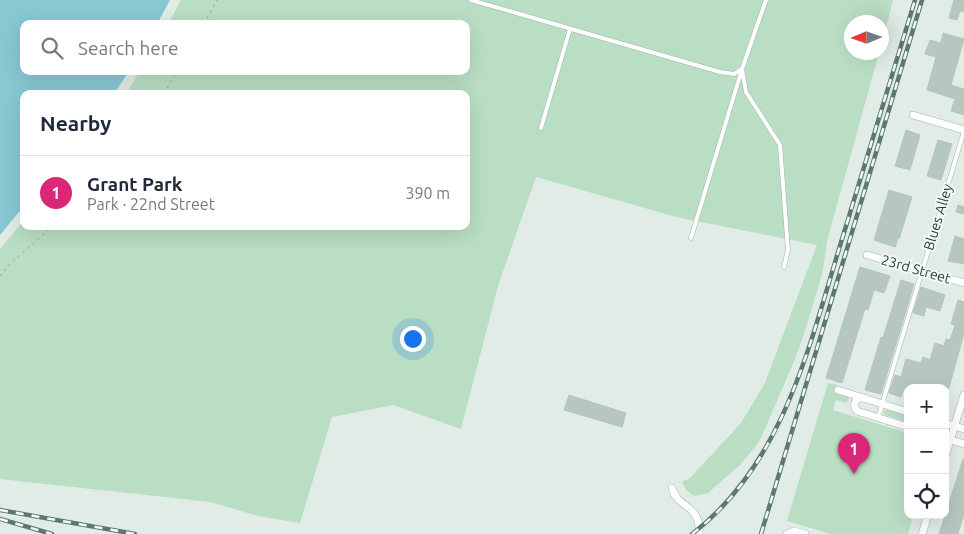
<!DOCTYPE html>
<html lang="en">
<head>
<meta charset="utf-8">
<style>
  body { margin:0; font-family:Ubuntu,sans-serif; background:#f2f2f3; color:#1f2937 }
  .controls { position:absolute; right:15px; bottom:15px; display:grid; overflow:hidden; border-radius:10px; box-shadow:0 5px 20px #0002 }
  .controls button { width:45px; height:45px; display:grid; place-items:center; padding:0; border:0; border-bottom:1px solid #e0e1e3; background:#fff; color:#1f2937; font:25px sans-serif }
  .compass { position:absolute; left:844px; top:15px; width:45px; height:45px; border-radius:50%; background:#fff; box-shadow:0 5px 20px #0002; rotate:268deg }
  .you { position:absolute; left:412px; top:338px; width:18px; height:18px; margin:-12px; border:4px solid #fff; border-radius:50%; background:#1a73e8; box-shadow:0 0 0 8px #1a73e833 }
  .badge { display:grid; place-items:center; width:32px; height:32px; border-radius:50%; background:#db2777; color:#fff; font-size:16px; font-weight:700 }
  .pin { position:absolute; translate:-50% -41px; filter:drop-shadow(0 1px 2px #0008) }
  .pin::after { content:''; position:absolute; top:26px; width:18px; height:15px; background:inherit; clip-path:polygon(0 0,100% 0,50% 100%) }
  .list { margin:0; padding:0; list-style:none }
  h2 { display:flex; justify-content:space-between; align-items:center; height:65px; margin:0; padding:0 20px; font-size:21px }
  h2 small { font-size:16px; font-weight:400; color:#747a83 }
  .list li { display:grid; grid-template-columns:32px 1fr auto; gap:15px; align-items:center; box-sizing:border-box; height:75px; padding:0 20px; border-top:1px solid #e0e1e3 }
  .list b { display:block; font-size:19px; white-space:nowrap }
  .list p { margin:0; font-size:16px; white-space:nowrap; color:#747a83 }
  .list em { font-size:16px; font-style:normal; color:#747a83 }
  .icon { flex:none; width:28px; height:28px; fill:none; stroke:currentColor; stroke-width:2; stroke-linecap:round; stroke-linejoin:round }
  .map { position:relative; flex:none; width:964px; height:534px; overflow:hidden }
  .search { position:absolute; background:#fff; box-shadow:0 5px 20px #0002; left:20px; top:20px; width:450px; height:55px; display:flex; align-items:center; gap:12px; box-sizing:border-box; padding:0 18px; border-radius:10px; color:#747a83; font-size:19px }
  .panel { position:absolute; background:#fff; box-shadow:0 5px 20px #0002; left:20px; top:90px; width:450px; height:140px; border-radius:10px }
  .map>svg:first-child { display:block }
</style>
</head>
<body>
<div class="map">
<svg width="964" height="534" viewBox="0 0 964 534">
  <rect width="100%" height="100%" fill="#e1ece7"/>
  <g fill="#b9dec3">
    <polygon points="181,0 893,0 882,44 882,22 852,22 852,52 879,53 827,241 823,271 805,331 795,359 762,436 756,446 740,465 708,493 694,496 686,490 682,482 690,478 741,423 765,383 817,245 676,217 536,177 498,286 461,429 393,405 332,417 300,523 258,516 210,502 0,479 0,249 24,220 24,226 466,226 466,94 126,94 140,71 466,71 466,24 168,24"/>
    <polygon points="828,383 837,385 835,393 848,397 849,400 846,403 836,400 833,410 908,433 908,515 913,515 908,534 831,534 787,521"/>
    <polygon points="886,409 908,416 908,422 885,415 883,412"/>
  </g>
  <polygon fill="#87c8d3" points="0,0 170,0 157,24 24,24 24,71 129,71 114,94 24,94 24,206 0,235"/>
  <g fill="#b6c7c0" stroke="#b3c6be">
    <polygon points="954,0 964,0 963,12 960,11 957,20 949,18"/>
    <polygon points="943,33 964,39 951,85 964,89 964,115 951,111 955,99 927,90 936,57 925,54 930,40 941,43"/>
    <polygon points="906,130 920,135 910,170 895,166"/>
    <polygon points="938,140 952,144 941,180 927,176"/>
    <polygon points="889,190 912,197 899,239 898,238 895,247 874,240"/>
    <polygon points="958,205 964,207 964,214 956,212"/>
    <polygon points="955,236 964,239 964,264 948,261"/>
    <polygon points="860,267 890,276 884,293 874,290 868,310 865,309 842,383 826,378"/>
    <polygon points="901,280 914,284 881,394 865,390 881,337 883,338"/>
    <polygon points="921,287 945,295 940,311 926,307 924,316 913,313"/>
    <polygon points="958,300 964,302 964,333 949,388 904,388 901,397 889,393 895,375 901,377 906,359 921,363 923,357 930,360 935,343 944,346 946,339 950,340 955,325 951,324"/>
    <polygon points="569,395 626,413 622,427 564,410"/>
    <polygon points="963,459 964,459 964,514 960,527 958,534 939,534"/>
  </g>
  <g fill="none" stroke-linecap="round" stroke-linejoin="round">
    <defs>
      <g id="lane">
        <polyline points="471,0 720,72 734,74 742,69 766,0"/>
        <polyline points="541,128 570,29"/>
        <polyline points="691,238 742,69 746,92 780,145 788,250 784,267"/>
        <polyline points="878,418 964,131"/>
      </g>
      <g id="street">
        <polyline points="913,115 964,130"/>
        <polyline points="867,255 964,283"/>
        <polyline points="838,390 908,412"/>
        <path d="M864 398H859C854 401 853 406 857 411L908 427"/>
        <polyline points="945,423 964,429"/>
        <polyline points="945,438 964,444"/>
        <polyline points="945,457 964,395"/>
        <path d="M672 488C678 510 701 503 699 534"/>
        <polyline points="787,534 794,531 805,534"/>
        <polyline points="922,534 928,515"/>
      </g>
    </defs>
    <use href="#lane" stroke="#a4b4ae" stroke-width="5"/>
    <use href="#street" stroke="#a4b4ae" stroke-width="8"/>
    <g stroke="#80b1a2" stroke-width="1" stroke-dasharray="2.5 4" stroke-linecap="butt">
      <polyline points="204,24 217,0"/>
      <polyline points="164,94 177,71"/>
      <polyline points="0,276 11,263 53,226"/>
    </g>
    <use href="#lane" stroke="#fff" stroke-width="4"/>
    <use href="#street" stroke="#fff" stroke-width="7"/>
    <defs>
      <g id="rail">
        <polyline points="0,510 135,534"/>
        <polyline points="0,519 52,534"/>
        <path d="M692 534C785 463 810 342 843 236 867 157 891 78 915 0"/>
        <polyline points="761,534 922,0"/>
      </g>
    </defs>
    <use href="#rail" stroke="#5b7971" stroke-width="4.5"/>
    <use href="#rail" stroke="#f2f9f5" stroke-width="2.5" stroke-dasharray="8" stroke-linecap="butt"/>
  </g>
  <g text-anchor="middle" stroke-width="4" stroke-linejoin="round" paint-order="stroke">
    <g font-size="14" fill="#213e36" stroke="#f2f9f5">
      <text transform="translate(938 217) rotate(-73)" y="5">Blues Alley</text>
      <text transform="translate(916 269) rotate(16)" y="5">23rd Street</text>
    </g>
  </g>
</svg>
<div class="controls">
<button>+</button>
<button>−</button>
<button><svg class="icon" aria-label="locate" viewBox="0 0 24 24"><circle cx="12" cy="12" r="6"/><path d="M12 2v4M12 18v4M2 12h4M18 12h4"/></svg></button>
</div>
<svg class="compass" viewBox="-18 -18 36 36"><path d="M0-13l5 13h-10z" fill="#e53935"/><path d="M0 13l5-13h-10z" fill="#747a83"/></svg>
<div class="you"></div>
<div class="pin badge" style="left:854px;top:474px">1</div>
<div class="search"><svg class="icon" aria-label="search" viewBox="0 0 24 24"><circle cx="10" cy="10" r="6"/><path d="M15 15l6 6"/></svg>Search here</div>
<section class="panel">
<h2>Nearby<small></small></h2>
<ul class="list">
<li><span class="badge">1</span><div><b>Grant Park</b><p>Park · 22nd Street</p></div><em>390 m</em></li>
</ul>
</section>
</div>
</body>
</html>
